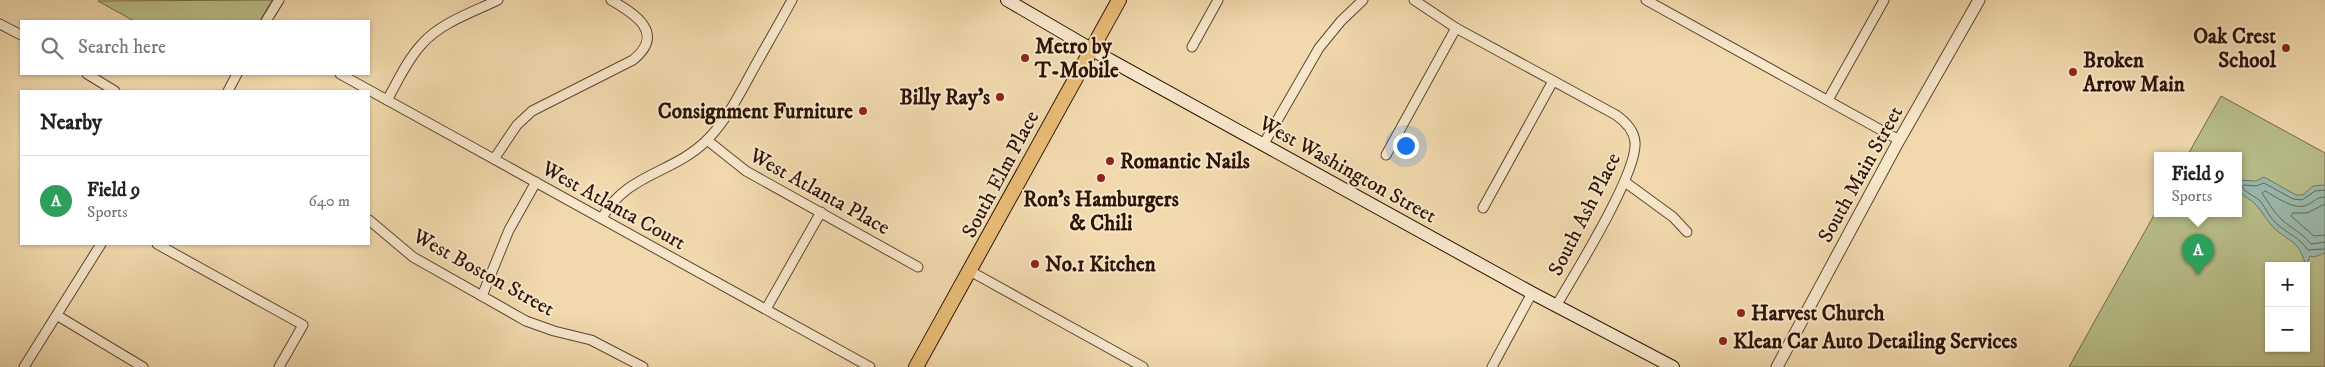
<!DOCTYPE html>
<html lang="en">
<head>
<meta charset="utf-8">
<style>
  body { margin:0; font-family:"IM FELL DW Pica",serif; background:#f2f2f2; color:#222 }
  .controls { position:absolute; right:15px; bottom:15px; display:grid; overflow:hidden; border-radius:0px; box-shadow:0 1px 4px #0004 }
  .controls button { width:45px; height:45px; display:grid; place-items:center; padding:0; border:0; border-bottom:1px solid #e0e0e0; background:#fff; color:#222; font:25px sans-serif }
  .you { position:absolute; left:1405px; top:145px; width:18px; height:18px; margin:-12px; border:4px solid #fff; border-radius:50%; background:#1a73e8; box-shadow:0 0 0 8px #1a73e833 }
  .badge { display:grid; place-items:center; width:32px; height:32px; border-radius:50%; background:#2563eb; color:#fff; font-size:16px; font-weight:700 }
  .pin { position:absolute; translate:-50% -41px; filter:drop-shadow(0 1px 2px #0008) }
  .pin::after { content:''; position:absolute; top:26px; width:18px; height:15px; background:inherit; clip-path:polygon(0 0,100% 0,50% 100%) }
  .popup { position:absolute; left:2154px; top:152px; width:88px; height:65px; box-sizing:border-box; display:grid; place-content:center; border-radius:0px; background:#fff; filter:drop-shadow(0 1px 4px #0005); font-size:16px; white-space:nowrap; color:#767676 }
  .popup b { font-size:19px; color:#222 }
  .popup::after { content:''; position:absolute; left:50%; top:100%; margin-left:-10px; border:10px solid transparent; border-top-color:#fff }
  .list { margin:0; padding:0; list-style:none }
  h2 { display:flex; justify-content:space-between; align-items:center; height:65px; margin:0; padding:0 20px; font-size:21px }
  h2 small { font-size:16px; font-weight:400; color:#767676 }
  .list li { display:grid; grid-template-columns:32px 1fr auto; gap:15px; align-items:center; box-sizing:border-box; height:90px; padding:0 20px; border-top:1px solid #e0e0e0 }
  .list b { display:block; font-size:19px; white-space:nowrap }
  .list p { margin:0; font-size:16px; white-space:nowrap; color:#767676 }
  .list em { font-size:16px; font-style:normal; color:#767676 }
  .icon { flex:none; width:28px; height:28px; fill:none; stroke:currentColor; stroke-width:2; stroke-linecap:round; stroke-linejoin:round }
  .map { position:relative; flex:none; width:2325px; height:367px; overflow:hidden }
  .search { position:absolute; background:#fff; box-shadow:0 1px 4px #0004; left:20px; top:20px; width:350px; height:55px; display:flex; align-items:center; gap:12px; box-sizing:border-box; padding:0 18px; border-radius:0px; color:#767676; font-size:19px }
  .panel { position:absolute; background:#fff; box-shadow:0 1px 4px #0004; left:20px; top:90px; width:350px; height:155px; border-radius:0px }
  .map>svg:first-child { display:block }
</style>
</head>
<body>
<div class="map">
<svg width="2325" height="367" viewBox="0 0 2325 367">
  <rect width="100%" height="100%" fill="#f1d9ad"/>
  <filter id="stains"><feTurbulence type="fractalNoise" baseFrequency=".004" numOctaves="4"/><feColorMatrix values="0 0 0 0 .2 0 0 0 0 .09 0 0 0 0 .02 0 0 0 .5 -.17"/></filter>
  <radialGradient id="worn" r=".72"><stop offset=".6" stop-color="#630" stop-opacity="0"/><stop offset="1" stop-color="#630" stop-opacity=".3"/></radialGradient>
  <g fill="#b9bf8a" stroke="#746a48" fill-rule="evenodd">
    <polygon points="272,0 260,21 134,21 98,1"/>
    <path d="M2221 96 2325 153V367H2069L2158 208V214H2238V156H2187ZM2269 266H2306V348H2269Z"/>
  </g>
  <path fill="#9bbaae" stroke="#70786b" d="M2264 177 2296 195H2303L2313 186 2325 185V253L2314 257 2310 256 2306 266C2298 240 2294 245 2275 229 2267 222 2263 212 2256 205 2252 200 2243 196 2238 191V180L2256 181Z"/>
  <g fill="none" stroke-linecap="round" stroke-linejoin="round">
    <g stroke="#65675a" stroke-width="1">
      <path d="M2325 190 2315 191 2302 200 2293 199 2264 183 2256 186 2244 185 2242 187C2247 194 2256 196 2261 202 2266 209 2270 218 2277 224 2288 234 2300 238 2308 250L2325 249"/>
      <path d="M2325 197C2316 197 2314 202 2307 205 2294 211 2277 197 2265 191L2262 193C2268 202 2273 211 2281 219 2291 228 2302 233 2311 244L2325 242"/>
      <polyline points="2325,204 2307,213 2293,213 2291,216 2314,236 2325,235"/>
    </g>
    <defs>
      <g id="minor">
        <path d="M1414 0 1456 28 1616 115C1626 122 1634 130 1635 142 1638 173 1574 275 1556 306"/>
        <polyline points="1646,0 1899,140"/>
        <polyline points="266,21 279,0"/>
        <polyline points="0,24 21,35"/>
        <polyline points="1192,47 1218,0"/>
        <polyline points="87,74 115,91"/>
        <polyline points="340,74 870,367"/>
        <polyline points="228,91 237,74"/>
        <path d="M387 100C398 81 407 60 422 44 440 23 473 12 498 0"/>
        <polyline points="1828,100 1884,0"/>
        <polyline points="707,140 746,171 918,267"/>
        <polyline points="1263,145 1319,48 1341,21 1363,0"/>
        <polyline points="1386,155 1456,28"/>
        <path d="M494 159 517 125 532 111 633 60C666 33 635 14 611 0"/>
        <polyline points="1625,182 1673,217 1687,232"/>
        <polyline points="1483,208 1553,81"/>
        <path d="M602 218C627 173 673 174 707 140 725 122 737 99 749 77 763 51 778 26 792 0"/>
        <polyline points="369,220 413,257 526,321 554,331 591,340 643,367"/>
        <polyline points="157,244 303,325 279,367"/>
        <polyline points="970,271 1143,367"/>
        <polyline points="482,296 509,230 536,182"/>
        <polyline points="766,309 821,212"/>
        <polyline points="58,316 143,367"/>
        <polyline points="24,367 101,244"/>
        <polyline points="1492,367 1532,293"/>
      </g>
      <polyline id="tertiary" points="1777,367 1897,144 1979,0"/>
      <polyline id="secondary" points="1007,0 1110,60 1532,293 1673,367"/>
      <polyline id="primary" points="916,367 1119,0"/>
    </defs>
    <use href="#minor" stroke="#604530" stroke-width="11"/>
    <use href="#tertiary" stroke="#604530" stroke-width="13"/>
    <use href="#secondary" stroke="#2f1406" stroke-width="14"/>
    <use href="#primary" stroke="#2f1406" stroke-width="16"/>
    <use href="#minor" stroke="#f6e6ca" stroke-width="9"/>
    <use href="#tertiary" stroke="#f6e6ca" stroke-width="11"/>
    <use href="#secondary" stroke="#f6e6ca" stroke-width="12"/>
    <use href="#primary" stroke="#e8bc76" stroke-width="14"/>
  </g>
  <g fill="#8f2418" stroke="#f6e6ca" stroke-width="2">
    <circle cx="2286" cy="48" r="5"/>
    <circle cx="1025" cy="58" r="5"/>
    <circle cx="2073" cy="72" r="5"/>
    <circle cx="1000" cy="97" r="5"/>
    <circle cx="863" cy="111" r="5"/>
    <circle cx="1110" cy="161" r="5"/>
    <circle cx="1101" cy="178" r="5"/>
    <circle cx="1035" cy="264" r="5"/>
    <circle cx="1741" cy="313" r="5"/>
    <circle cx="1723" cy="341" r="5"/>
  </g>
  <g text-anchor="middle" stroke-width="4" stroke-linejoin="round" paint-order="stroke">
    <g font-size="21" font-weight="bold" fill="#2f1406" stroke="#f6e6ca" text-anchor="start">
      <text x="2276" y="43" text-anchor="end">Oak Crest<tspan x="2276" dy="24">School</tspan></text>
      <text x="1035" y="53">Metro by<tspan x="1035" dy="24">T-Mobile</tspan></text>
      <text x="2083" y="67">Broken<tspan x="2083" dy="24">Arrow Main</tspan></text>
      <text x="990" y="104" text-anchor="end">Billy Ray's</text>
      <text x="853" y="118" text-anchor="end">Consignment Furniture</text>
      <text x="1120" y="168">Romantic Nails</text>
      <text x="1101" y="206" text-anchor="middle">Ron's Hamburgers<tspan x="1101" dy="24">&amp; Chili</tspan></text>
      <text x="1045" y="271">No.1 Kitchen</text>
      <text x="1751" y="320">Harvest Church</text>
      <text x="1733" y="348">Klean Car Auto Detailing Services</text>
    </g>
    <g font-size="21" fill="#2f1406" stroke="#f6e6ca">
      <text transform="translate(1348 169) rotate(29)" y="7">West Washington Street</text>
      <text transform="translate(1000 174) rotate(-62)" y="7">South Elm Place</text>
      <text transform="translate(1860 174) rotate(-61)" y="7">South Main Street</text>
      <text transform="translate(820 191) rotate(29)" y="7">West Atlanta Place</text>
      <text transform="translate(614 205) rotate(29)" y="7">West Atlanta Court</text>
      <text transform="translate(1584 214) rotate(-63)" y="7">South Ash Place</text>
      <text transform="translate(484 272) rotate(29)" y="7">West Boston Street</text>
    </g>
  </g>
  <rect width="100%" height="100%" filter="url(#stains)"/>
  <rect width="100%" height="100%" fill="url(#worn)"/>
</svg>
<div class="controls">
<button>+</button>
<button>−</button>
</div>
<div class="you"></div>
<div class="pin badge" style="left:2198px;top:275px;background:#2e9e5b">A</div>
<div class="popup"><b>Field 9</b>Sports</div>
<div class="search"><svg class="icon" aria-label="search" viewBox="0 0 24 24"><circle cx="10" cy="10" r="6"/><path d="M15 15l6 6"/></svg>Search here</div>
<section class="panel">
<h2>Nearby<small></small></h2>
<ul class="list">
<li><span class="badge" style="background:#2e9e5b">A</span><div><b>Field 9</b><p>Sports</p></div><em>640 m</em></li>
</ul>
</section>
</div>
</body>
</html>
